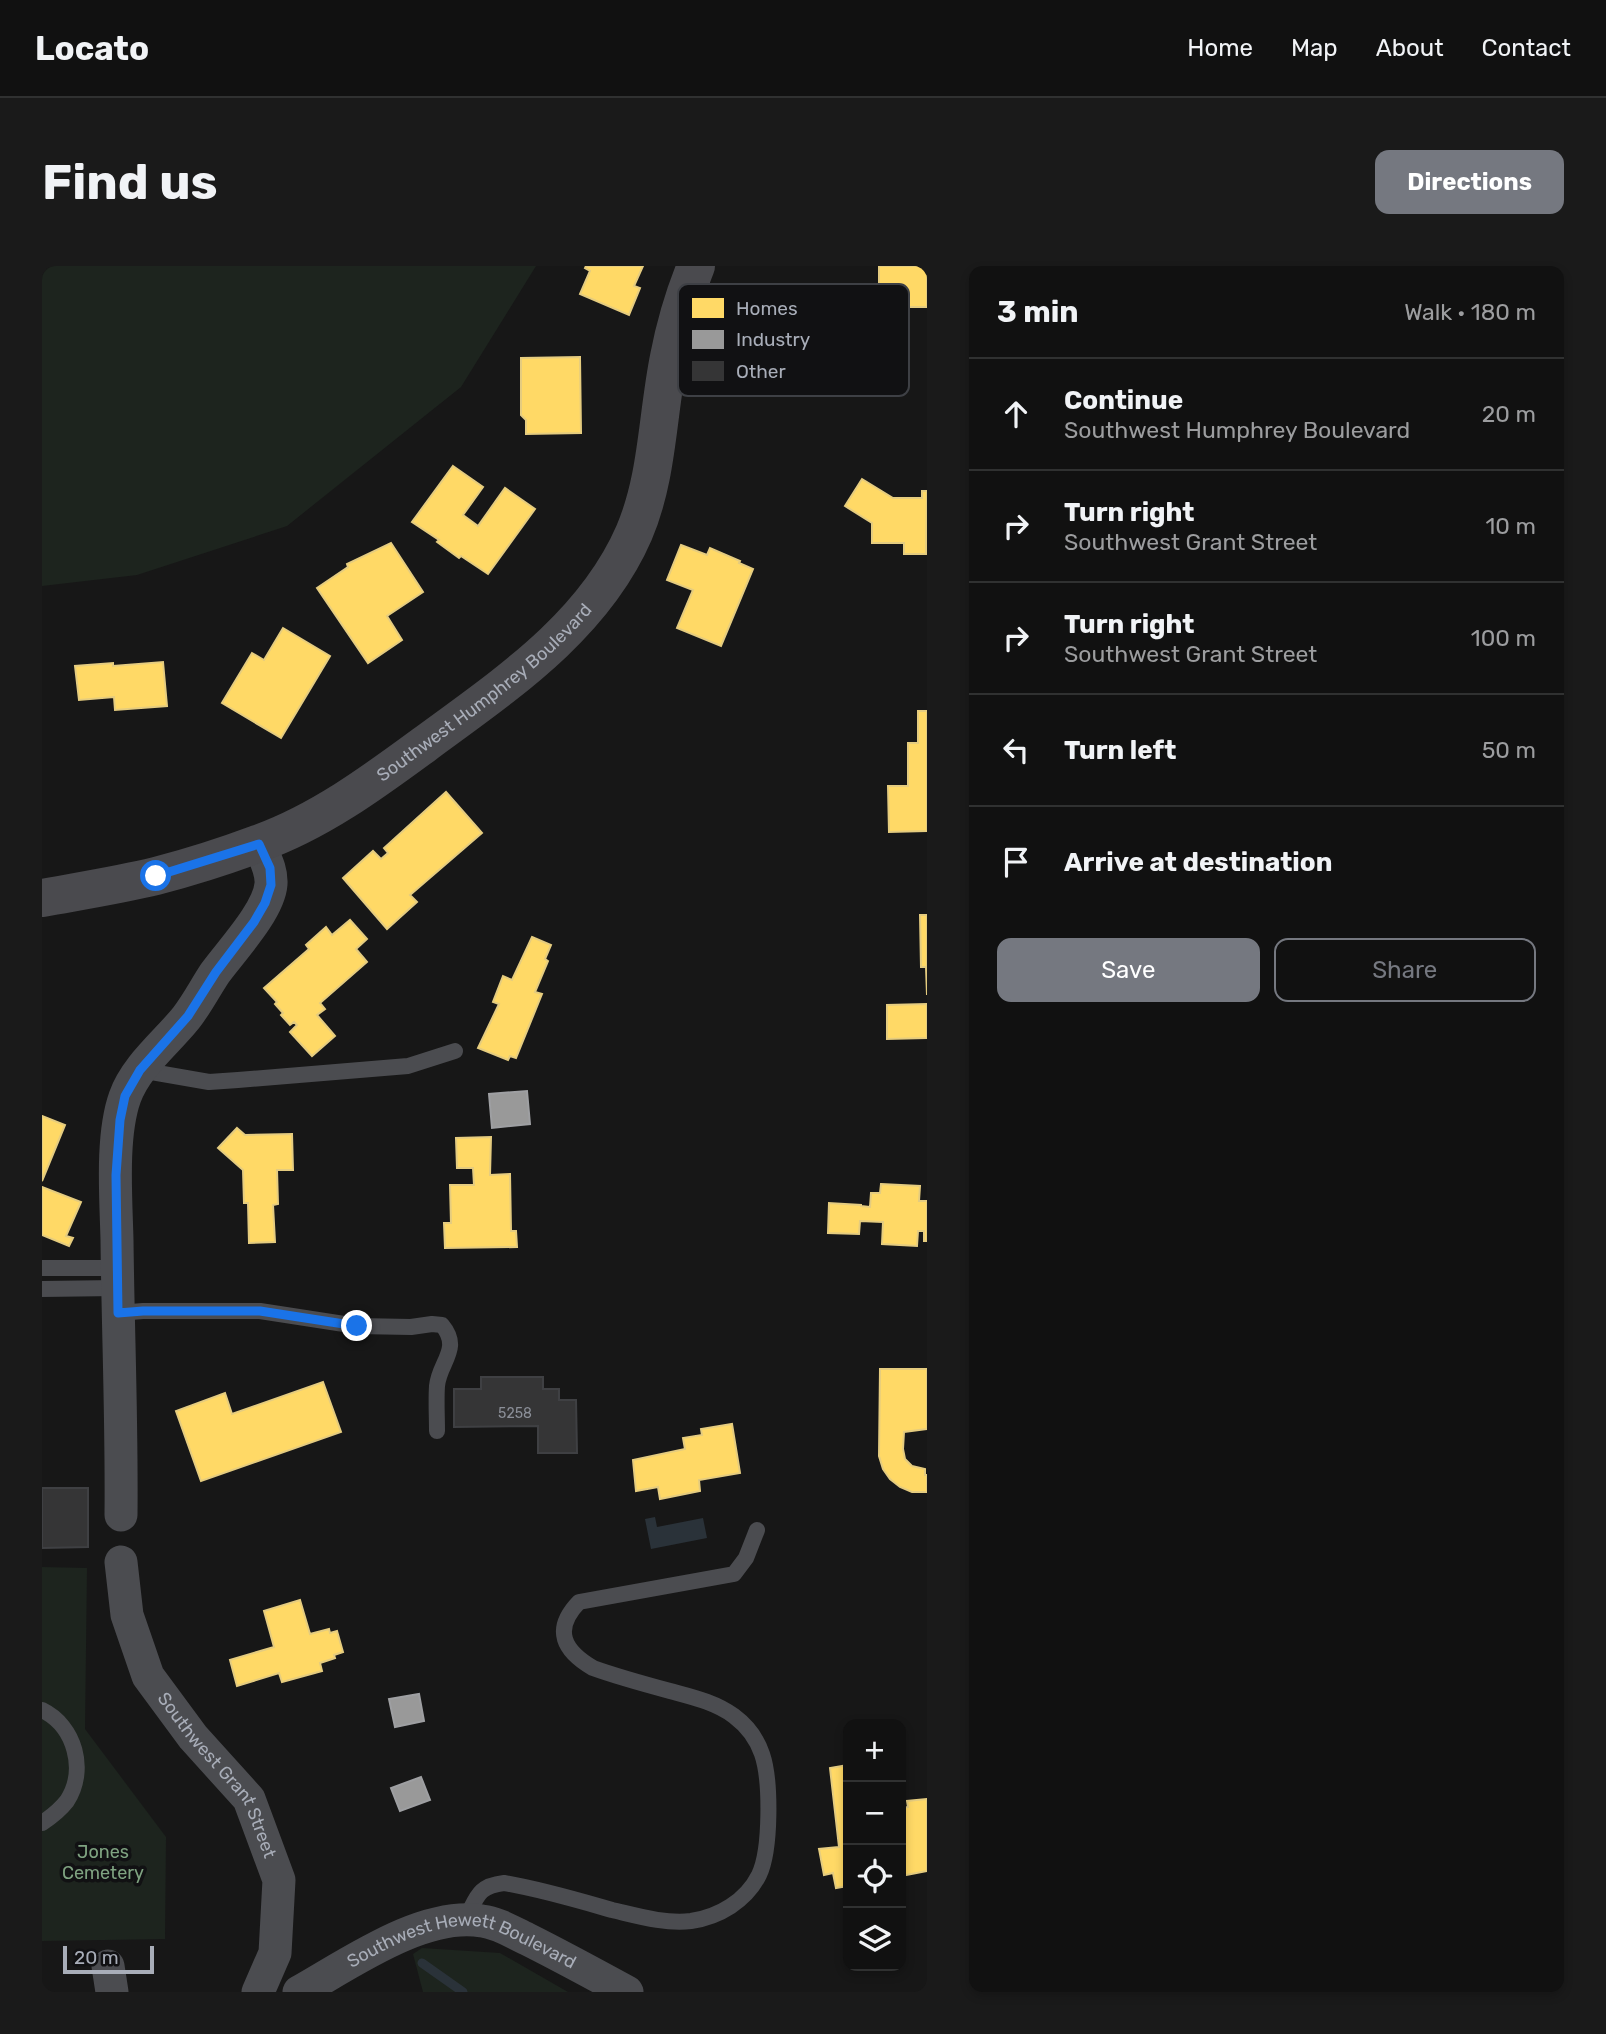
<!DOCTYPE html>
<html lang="en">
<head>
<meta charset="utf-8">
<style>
  body { margin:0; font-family:Rubik,sans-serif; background:#1a1a1a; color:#f1f3f6 }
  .controls { position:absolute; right:21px; bottom:21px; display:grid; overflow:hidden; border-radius:14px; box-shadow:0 4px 10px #0003 }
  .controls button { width:63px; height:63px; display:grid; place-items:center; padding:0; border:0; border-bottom:2px solid #303131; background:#111; color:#f1f3f6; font:35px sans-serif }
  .scale { position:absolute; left:21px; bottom:18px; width:91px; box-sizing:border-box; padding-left:7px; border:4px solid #a8adb8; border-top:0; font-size:19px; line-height:24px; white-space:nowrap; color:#a8adb8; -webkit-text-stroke:5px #111113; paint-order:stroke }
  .stop { position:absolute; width:21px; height:21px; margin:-16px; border:5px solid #1a73e8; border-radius:50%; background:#fff }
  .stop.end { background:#1a73e8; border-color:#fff; box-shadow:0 2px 7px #0008 }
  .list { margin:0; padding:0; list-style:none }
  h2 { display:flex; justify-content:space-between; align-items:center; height:91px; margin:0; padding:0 28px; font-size:30px }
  h2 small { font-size:23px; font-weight:400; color:#9c9d9f }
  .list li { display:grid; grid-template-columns:46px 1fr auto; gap:21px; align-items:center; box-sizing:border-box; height:112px; padding:0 28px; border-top:2px solid #303131 }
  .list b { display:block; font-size:26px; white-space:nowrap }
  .list p { margin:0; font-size:23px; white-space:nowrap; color:#9c9d9f }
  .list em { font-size:23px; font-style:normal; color:#9c9d9f }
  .actions { display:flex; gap:14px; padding:21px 28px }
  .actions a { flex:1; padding:16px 0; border:2px solid #757880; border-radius:14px; text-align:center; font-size:24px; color:#757880 }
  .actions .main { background:#757880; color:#fff }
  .icon { flex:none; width:38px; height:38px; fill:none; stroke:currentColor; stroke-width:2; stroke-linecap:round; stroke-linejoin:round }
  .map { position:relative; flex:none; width:885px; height:1726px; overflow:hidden; border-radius:14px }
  header { display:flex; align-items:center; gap:42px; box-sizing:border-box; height:98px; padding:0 35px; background:#111; border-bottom:2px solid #303131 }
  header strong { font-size:33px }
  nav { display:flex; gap:38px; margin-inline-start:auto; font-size:24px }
  .intro { display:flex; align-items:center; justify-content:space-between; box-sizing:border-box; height:168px; padding:0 42px }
  h1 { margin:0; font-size:49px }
  .button { padding:18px 32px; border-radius:14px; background:#757880; color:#fff; font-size:24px; font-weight:700 }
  main { display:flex; gap:42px; padding:0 42px }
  aside { flex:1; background:#111; border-radius:14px; box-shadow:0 4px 10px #0003 }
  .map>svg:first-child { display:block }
</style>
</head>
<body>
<header>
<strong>Locato</strong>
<nav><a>Home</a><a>Map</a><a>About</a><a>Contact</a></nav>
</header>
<div class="intro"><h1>Find us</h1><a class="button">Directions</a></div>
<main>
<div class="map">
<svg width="885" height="1726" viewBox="0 0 885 1726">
  <rect width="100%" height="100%" fill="#171717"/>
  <g fill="#1d241e">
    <polygon points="0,0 494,0 419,121 245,260 95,309 0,320"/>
    <polygon points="0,1301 45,1302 43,1463 124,1571 123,1673 0,1675"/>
    <polygon points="380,1682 458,1687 526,1726 381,1726 371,1688"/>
  </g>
  <polygon fill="#2a3239" points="613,1251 615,1261 661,1252 665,1272 609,1283 603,1253"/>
  <g fill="#ffd966" stroke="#e5cc7f" stroke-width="2">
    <polygon points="544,0 601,0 592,20 598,22 587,49 538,28 548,5 543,2"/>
    <rect x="837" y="0" width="48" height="41"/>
    <polygon points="538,91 539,167 484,168 484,154 479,149 479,92"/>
    <polygon points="411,200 441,221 421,249 436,260 463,222 493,243 446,308 419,290 417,292 395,276 397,274 370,256"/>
    <polygon points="820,213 851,232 880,232 880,225 885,225 884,288 862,288 862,277 830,277 830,257 803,240"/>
    <polygon points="349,277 381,326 345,350 360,374 326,397 275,322 306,301 305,298"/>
    <polygon points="639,279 665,289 668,282 698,295 697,297 711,303 679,380 635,362 651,324 625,314"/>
    <polygon points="241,362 288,390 239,472 180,437 210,387 222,394"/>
    <polygon points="121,396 125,440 73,444 72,431 37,434 33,400 71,397 71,400"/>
    <polygon points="876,445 885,445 885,565 847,566 846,520 866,520 866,477 876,477"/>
    <polygon points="404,526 440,567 368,629 375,636 345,663 301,612 331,585 339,593 346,587 342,582"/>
    <polygon points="878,649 885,649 885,729 884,701 879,701"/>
    <polygon points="308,654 325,673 314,683 325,696 278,737 283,743 275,749 293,770 270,790 248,766 255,759 252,756 248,759 239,749 241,747 233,738 235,736 222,722 267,683 264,679 284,661 290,669"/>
    <polygon points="490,671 509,679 503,693 506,695 493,726 500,728 474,792 468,790 466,794 436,782 457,738 451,736 461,710 470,714"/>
    <polygon points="885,738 885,772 845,773 845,739"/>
    <polygon points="0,850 23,859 0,915"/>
    <polygon points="195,862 203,869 250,868 251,904 235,904 236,938 231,939 233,976 207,977 206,937 202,937 201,904 176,882"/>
    <polygon points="449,871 448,909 468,908 469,965 474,965 475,981 403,982 402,957 409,957 408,919 432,919 431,902 415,902 414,872"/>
    <polygon points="839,918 878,920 877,935 885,935 885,975 882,975 882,965 876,965 875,980 840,978 841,956 818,955 817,968 786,967 787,937 819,939 819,940 828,941 829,927 838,927"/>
    <polygon points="0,921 39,936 24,970 31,972 27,980 0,969"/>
    <polygon points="838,1103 885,1103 885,1163 862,1166 861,1183 863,1193 870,1200 883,1203 883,1209 885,1209 885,1226 870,1226 858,1221 848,1213 841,1203 837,1190"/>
    <polygon points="281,1116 299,1166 159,1215 134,1145 183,1127 190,1148"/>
    <polygon points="690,1158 698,1207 657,1214 658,1225 618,1233 616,1221 594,1225 591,1194 643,1183 641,1172 660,1169 659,1163"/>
    <polygon points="258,1334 268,1368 287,1363 288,1367 295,1365 301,1386 292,1389 293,1392 278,1397 280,1405 240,1416 237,1407 195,1420 188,1394 232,1381 222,1345"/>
    <polygon points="806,1499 806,1620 794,1622 791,1607 782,1609 777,1583 797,1581 788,1502"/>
    <polygon points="885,1533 885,1605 859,1610 859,1542 866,1541 865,1535"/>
  </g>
  <g fill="#999" stroke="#9e9fa2" stroke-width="2">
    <polygon points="485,825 488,858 450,862 447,828"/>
    <polygon points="377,1428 382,1455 353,1461 347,1433"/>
    <polygon points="379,1511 388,1534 358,1545 349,1522"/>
  </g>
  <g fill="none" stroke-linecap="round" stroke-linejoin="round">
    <polyline stroke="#2a3239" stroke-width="9" points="380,1697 421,1726"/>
  </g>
  <g fill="#353536" stroke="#3f4043" stroke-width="2">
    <polygon points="439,1111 501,1111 501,1123 517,1123 517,1134 534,1134 535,1187 496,1187 496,1160 412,1161 412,1123 439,1123"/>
    <polygon points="0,1222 46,1222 46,1281 0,1282"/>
  </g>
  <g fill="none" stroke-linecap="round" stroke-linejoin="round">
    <g stroke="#4b4c50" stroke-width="16">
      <polyline points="98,804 167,816 196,814 366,800 413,785"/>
      <polyline points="0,1002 75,1002"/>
      <polyline points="0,1023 75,1022"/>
      <path d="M76 1047 101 1045H218L315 1060 369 1061 390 1058 400 1059C420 1083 397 1096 395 1120 394 1135 395 1150 395 1165"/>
      <path d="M0 1444C33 1460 45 1504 25 1535 18 1544 9 1551 0 1557"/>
      <path d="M423 1654C435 1632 435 1620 462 1617 498 1623 535 1634 570 1644 596 1650 623 1658 649 1655 677 1651 704 1635 717 1609 729 1584 729 1514 720 1488 715 1473 704 1459 692 1450 673 1436 650 1431 628 1425 602 1418 576 1411 551 1402 522 1385 510 1364 537 1336L692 1308 704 1292 715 1264"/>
    </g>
    <g stroke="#4b4c50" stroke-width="33">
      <path d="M79 1249C80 1157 76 1066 75 974 74 932 69 870 83 831 94 800 124 777 144 752 155 738 163 722 173 707 189 685 227 645 229 618 230 603 222 591 217 578"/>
      <path id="s1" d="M79 1296 85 1349 106 1410 151 1471 207 1533 237 1614 233 1687 216 1726"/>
      <polyline points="66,1700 70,1726"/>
      <path id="s2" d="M257 1726C307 1698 381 1645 440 1655 456 1657 470 1666 485 1673 519 1690 552 1708 585 1726"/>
    </g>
    <path stroke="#4a4a4e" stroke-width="38" id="s3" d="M0 632C38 625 77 619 114 610 148 601 183 590 215 578 278 556 334 514 387 475 466 417 552 359 592 267 616 211 615 150 627 91 633 60 642 29 654 0"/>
  </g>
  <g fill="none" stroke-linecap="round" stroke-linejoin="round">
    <polyline stroke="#1a73e8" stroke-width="9" points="114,610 217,578 228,602 229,619 223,637 212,656 174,706 146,750 98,804 83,830 78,854 74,909 76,1047 101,1045 218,1045 315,1060"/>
  </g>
  <g text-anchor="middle" stroke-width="7" stroke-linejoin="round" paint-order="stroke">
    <g font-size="14" fill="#8b8f98">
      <text x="473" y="1152">5258</text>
    </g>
    <g font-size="18" fill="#a8adb8" stroke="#111113">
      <text dy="6" stroke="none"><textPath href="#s3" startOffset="497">Southwest Humphrey Boulevard</textPath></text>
      <text dy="6" stroke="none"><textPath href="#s1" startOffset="240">Southwest Grant Street</textPath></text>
      <text dy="6" stroke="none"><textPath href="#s2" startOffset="180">Southwest Hewett Boulevard</textPath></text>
    </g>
    <g font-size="18" fill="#7fa381" stroke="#111113">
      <text x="61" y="1592">Jones<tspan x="61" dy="21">Cemetery</tspan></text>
    </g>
  </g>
  <rect x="636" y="18" width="231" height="112" rx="10" fill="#111113" stroke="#3e4045" stroke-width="2"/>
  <rect x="650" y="32" width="32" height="20" fill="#ffd966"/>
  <rect x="650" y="64" width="32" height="19" fill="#999"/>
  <rect x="650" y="95" width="32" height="20" fill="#353536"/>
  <g font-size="19" fill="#a8adb8">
    <text x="694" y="49">Homes</text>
    <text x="694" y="80">Industry</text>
    <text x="694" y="112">Other</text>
  </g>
</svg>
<div class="controls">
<button>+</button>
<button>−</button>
<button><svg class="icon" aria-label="locate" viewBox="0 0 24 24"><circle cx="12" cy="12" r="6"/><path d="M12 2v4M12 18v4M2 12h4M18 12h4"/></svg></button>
<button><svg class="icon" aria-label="layers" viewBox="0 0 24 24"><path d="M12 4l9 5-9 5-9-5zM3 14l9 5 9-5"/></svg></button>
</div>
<div class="scale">20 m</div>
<div class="stop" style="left:114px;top:610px"></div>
<div class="stop end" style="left:315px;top:1060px"></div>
</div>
<aside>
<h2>3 min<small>Walk · 180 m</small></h2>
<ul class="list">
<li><svg class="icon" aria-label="ahead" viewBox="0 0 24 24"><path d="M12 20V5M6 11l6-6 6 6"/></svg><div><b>Continue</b><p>Southwest Humphrey Boulevard</p></div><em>20 m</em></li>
<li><svg class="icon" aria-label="right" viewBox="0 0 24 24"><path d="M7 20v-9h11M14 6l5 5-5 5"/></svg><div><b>Turn right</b><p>Southwest Grant Street</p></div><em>10 m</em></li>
<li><svg class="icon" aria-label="right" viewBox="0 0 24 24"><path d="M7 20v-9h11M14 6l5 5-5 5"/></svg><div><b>Turn right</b><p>Southwest Grant Street</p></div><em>100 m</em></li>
<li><svg class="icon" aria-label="left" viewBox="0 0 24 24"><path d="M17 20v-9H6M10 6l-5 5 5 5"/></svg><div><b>Turn left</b></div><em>50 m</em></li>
<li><svg class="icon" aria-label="arrive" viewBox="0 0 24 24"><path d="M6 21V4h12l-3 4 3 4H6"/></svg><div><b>Arrive at destination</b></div></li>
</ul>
<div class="actions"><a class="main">Save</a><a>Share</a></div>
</aside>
</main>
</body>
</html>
